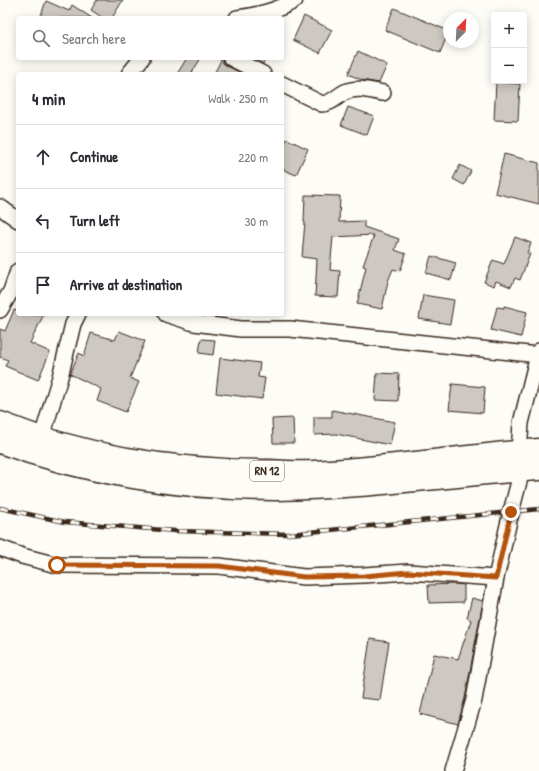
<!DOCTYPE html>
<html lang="en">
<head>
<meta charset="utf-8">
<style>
  body { margin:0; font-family:"Patrick Hand",sans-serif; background:#f2f2f3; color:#2b2b33 }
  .controls { position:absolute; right:12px; top:12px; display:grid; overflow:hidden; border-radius:4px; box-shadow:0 2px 10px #0003 }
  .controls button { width:36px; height:36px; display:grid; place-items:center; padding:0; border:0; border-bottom:1px solid #e1e1e2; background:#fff; color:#2b2b33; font:20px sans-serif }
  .compass { position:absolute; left:443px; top:12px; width:36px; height:36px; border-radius:50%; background:#fff; box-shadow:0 2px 10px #0003; rotate:24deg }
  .stop { position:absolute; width:12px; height:12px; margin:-9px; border:3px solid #b45309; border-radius:50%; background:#fff }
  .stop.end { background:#b45309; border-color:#fff; box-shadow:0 1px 4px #0008 }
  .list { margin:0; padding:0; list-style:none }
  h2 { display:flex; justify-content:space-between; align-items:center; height:52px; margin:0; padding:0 16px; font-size:17px }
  h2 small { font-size:13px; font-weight:400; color:#7c7c81 }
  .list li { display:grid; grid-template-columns:26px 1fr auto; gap:12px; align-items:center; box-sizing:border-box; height:64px; padding:0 16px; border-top:1px solid #e1e1e2 }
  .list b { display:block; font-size:15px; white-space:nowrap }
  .list em { font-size:13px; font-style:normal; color:#7c7c81 }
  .icon { flex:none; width:22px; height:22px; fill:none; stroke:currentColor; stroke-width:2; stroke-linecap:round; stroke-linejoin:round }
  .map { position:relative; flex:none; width:539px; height:771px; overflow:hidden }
  .search { position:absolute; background:#fff; box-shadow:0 2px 10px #0003; left:16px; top:16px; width:268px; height:44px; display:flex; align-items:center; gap:10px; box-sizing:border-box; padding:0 14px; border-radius:4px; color:#7c7c81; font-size:15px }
  .panel { position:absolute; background:#fff; box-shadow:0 2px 10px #0003; left:16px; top:72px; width:268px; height:244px; border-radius:4px }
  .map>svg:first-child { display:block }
</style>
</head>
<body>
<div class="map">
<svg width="539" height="771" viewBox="0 0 539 771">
  <rect width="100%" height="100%" fill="#fdfcf7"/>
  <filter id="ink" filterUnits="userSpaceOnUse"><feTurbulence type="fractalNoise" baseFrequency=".025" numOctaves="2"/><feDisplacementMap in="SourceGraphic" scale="8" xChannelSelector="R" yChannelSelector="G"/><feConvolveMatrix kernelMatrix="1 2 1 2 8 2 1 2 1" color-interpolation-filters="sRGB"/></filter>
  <g filter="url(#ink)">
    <g fill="#cdc8c2" stroke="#3b2a1e">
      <polygon points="97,0 123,0 112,18 103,18 91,10"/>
      <polygon points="46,1 69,11 72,5 92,18 40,18"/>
      <polygon points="394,8 449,31 440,53 385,30"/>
      <polygon points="304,16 332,30 320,53 293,40"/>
      <polygon points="358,51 387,65 379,83 362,80 348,74"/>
      <polygon points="187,58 201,58 191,74 177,74"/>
      <polygon points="222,58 223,63 227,66 243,74 214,74"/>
      <polygon points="251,58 266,58 263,64"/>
      <polygon points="496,82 520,84 518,121 494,120"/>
      <polygon points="348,107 374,116 367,135 341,125"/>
      <polygon points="287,139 308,149 296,175 282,169 282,149"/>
      <polygon points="504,154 539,163 539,204 495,193"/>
      <polygon points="460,165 471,171 464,185 453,179"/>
      <polygon points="305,195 340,196 339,222 364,221 364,227 399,239 395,250 406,254 400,271 393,269 388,281 382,309 357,304 366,267 363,266 374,235 333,237 330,270 340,271 338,297 315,296 317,259 302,257 305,222 304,222"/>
      <polygon points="515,237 531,243 527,253 530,254 520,280 515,278 511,287 496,281 494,286 484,282 493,260 504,264"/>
      <polygon points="431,256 456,263 451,280 426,273"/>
      <polygon points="423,295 454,300 450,324 419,319"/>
      <polygon points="504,306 527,312 521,337 491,330 497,307 504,308"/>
      <polygon points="14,310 18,311 18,314 44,314 30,343 50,352 38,380 5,366 8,360 0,357 0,329 5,331"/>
      <polygon points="119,331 145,341 130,378 139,382 126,412 97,401 101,389 70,374 79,353 84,356 91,333 115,340"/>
      <polygon points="201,339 215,340 213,355 199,353"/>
      <polygon points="220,358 260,363 258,377 265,378 262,399 216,393"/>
      <polygon points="377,373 399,374 398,401 375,400"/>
      <polygon points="452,384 485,387 483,413 449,410"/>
      <polygon points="332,410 395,422 390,445 336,434 314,435 314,417 332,417"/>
      <polygon points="293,418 294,443 273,443 272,419"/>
      <polygon points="455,584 464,585 464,602 429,603 428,585"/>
      <polygon points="472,598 483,601 465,698 458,724 420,714 434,654 458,659 471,620 467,618"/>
      <polygon points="370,639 389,642 380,700 361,698"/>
    </g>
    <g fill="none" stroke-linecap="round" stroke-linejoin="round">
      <defs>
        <g id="street">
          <path d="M237 18C255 16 280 10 295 0"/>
          <polyline points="231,58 263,74"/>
          <polyline points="129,74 142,58"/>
          <path d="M282 84 322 104C331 104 337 96 345 92 357 86 371 91 383 93"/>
          <polyline points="0,207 18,220"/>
          <polyline points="0,310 11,291 18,271"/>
          <polyline points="166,314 194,323 241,329 290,329 539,355"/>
          <polyline points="42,437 60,377 73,324 78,314"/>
          <polyline points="519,452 521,423 539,351"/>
          <polyline points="0,548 22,556 57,565 219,566 304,577 364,575 408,572 496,578"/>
          <polyline points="453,771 474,700 496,578 511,512 522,470"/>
        </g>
        <g id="highway">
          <path d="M0 423C85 457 177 471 269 471 284 472 299 473 314 472 389 468 464 456 539 450"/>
          <path d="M0 442C88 474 183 489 276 489 364 488 451 475 539 469"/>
        </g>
      </defs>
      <use href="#street" stroke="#3b2a1e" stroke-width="18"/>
      <use href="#highway" stroke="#3b2a1e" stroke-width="25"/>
      <use href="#street" stroke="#fdfcf7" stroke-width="15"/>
      <use href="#highway" stroke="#fdfcf7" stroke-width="22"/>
      <defs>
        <polyline id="rail" points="0,508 65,522 175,531 290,534 539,509"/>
      </defs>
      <use href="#rail" stroke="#3b2a1e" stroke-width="4.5"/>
      <use href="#rail" stroke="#fdfcf7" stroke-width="3" stroke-dasharray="9" stroke-linecap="butt"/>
    </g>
  </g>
  <g fill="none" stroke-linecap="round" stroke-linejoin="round" filter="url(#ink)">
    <polyline stroke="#b45309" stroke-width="5" points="57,565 219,566 304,577 364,576 408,572 496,578 511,512"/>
  </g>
  <g text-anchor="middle" stroke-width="3" stroke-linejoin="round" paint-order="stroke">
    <rect fill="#fdfcf7" stroke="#75695f" stroke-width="1" x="250" y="461" width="34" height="20" rx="3"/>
    <g font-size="12" font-weight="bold" fill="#3b2a1e">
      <text x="267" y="475">RN 12</text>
    </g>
  </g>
</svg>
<div class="controls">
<button>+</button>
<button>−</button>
</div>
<svg class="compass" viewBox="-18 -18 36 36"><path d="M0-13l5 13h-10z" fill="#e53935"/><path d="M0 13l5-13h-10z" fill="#7c7c81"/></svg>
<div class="stop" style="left:57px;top:565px"></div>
<div class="stop end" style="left:511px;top:512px"></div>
<div class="search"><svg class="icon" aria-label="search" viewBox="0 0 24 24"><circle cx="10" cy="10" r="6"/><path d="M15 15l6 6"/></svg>Search here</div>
<section class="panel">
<h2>4 min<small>Walk · 250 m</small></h2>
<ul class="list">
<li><svg class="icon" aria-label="ahead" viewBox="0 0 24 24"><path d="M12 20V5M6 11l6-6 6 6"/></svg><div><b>Continue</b></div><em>220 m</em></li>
<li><svg class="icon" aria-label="left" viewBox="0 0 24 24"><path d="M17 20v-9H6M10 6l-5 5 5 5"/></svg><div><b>Turn left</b></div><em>30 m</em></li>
<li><svg class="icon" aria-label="arrive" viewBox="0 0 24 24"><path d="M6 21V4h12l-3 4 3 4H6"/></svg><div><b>Arrive at destination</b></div></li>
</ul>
</section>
</div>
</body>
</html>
